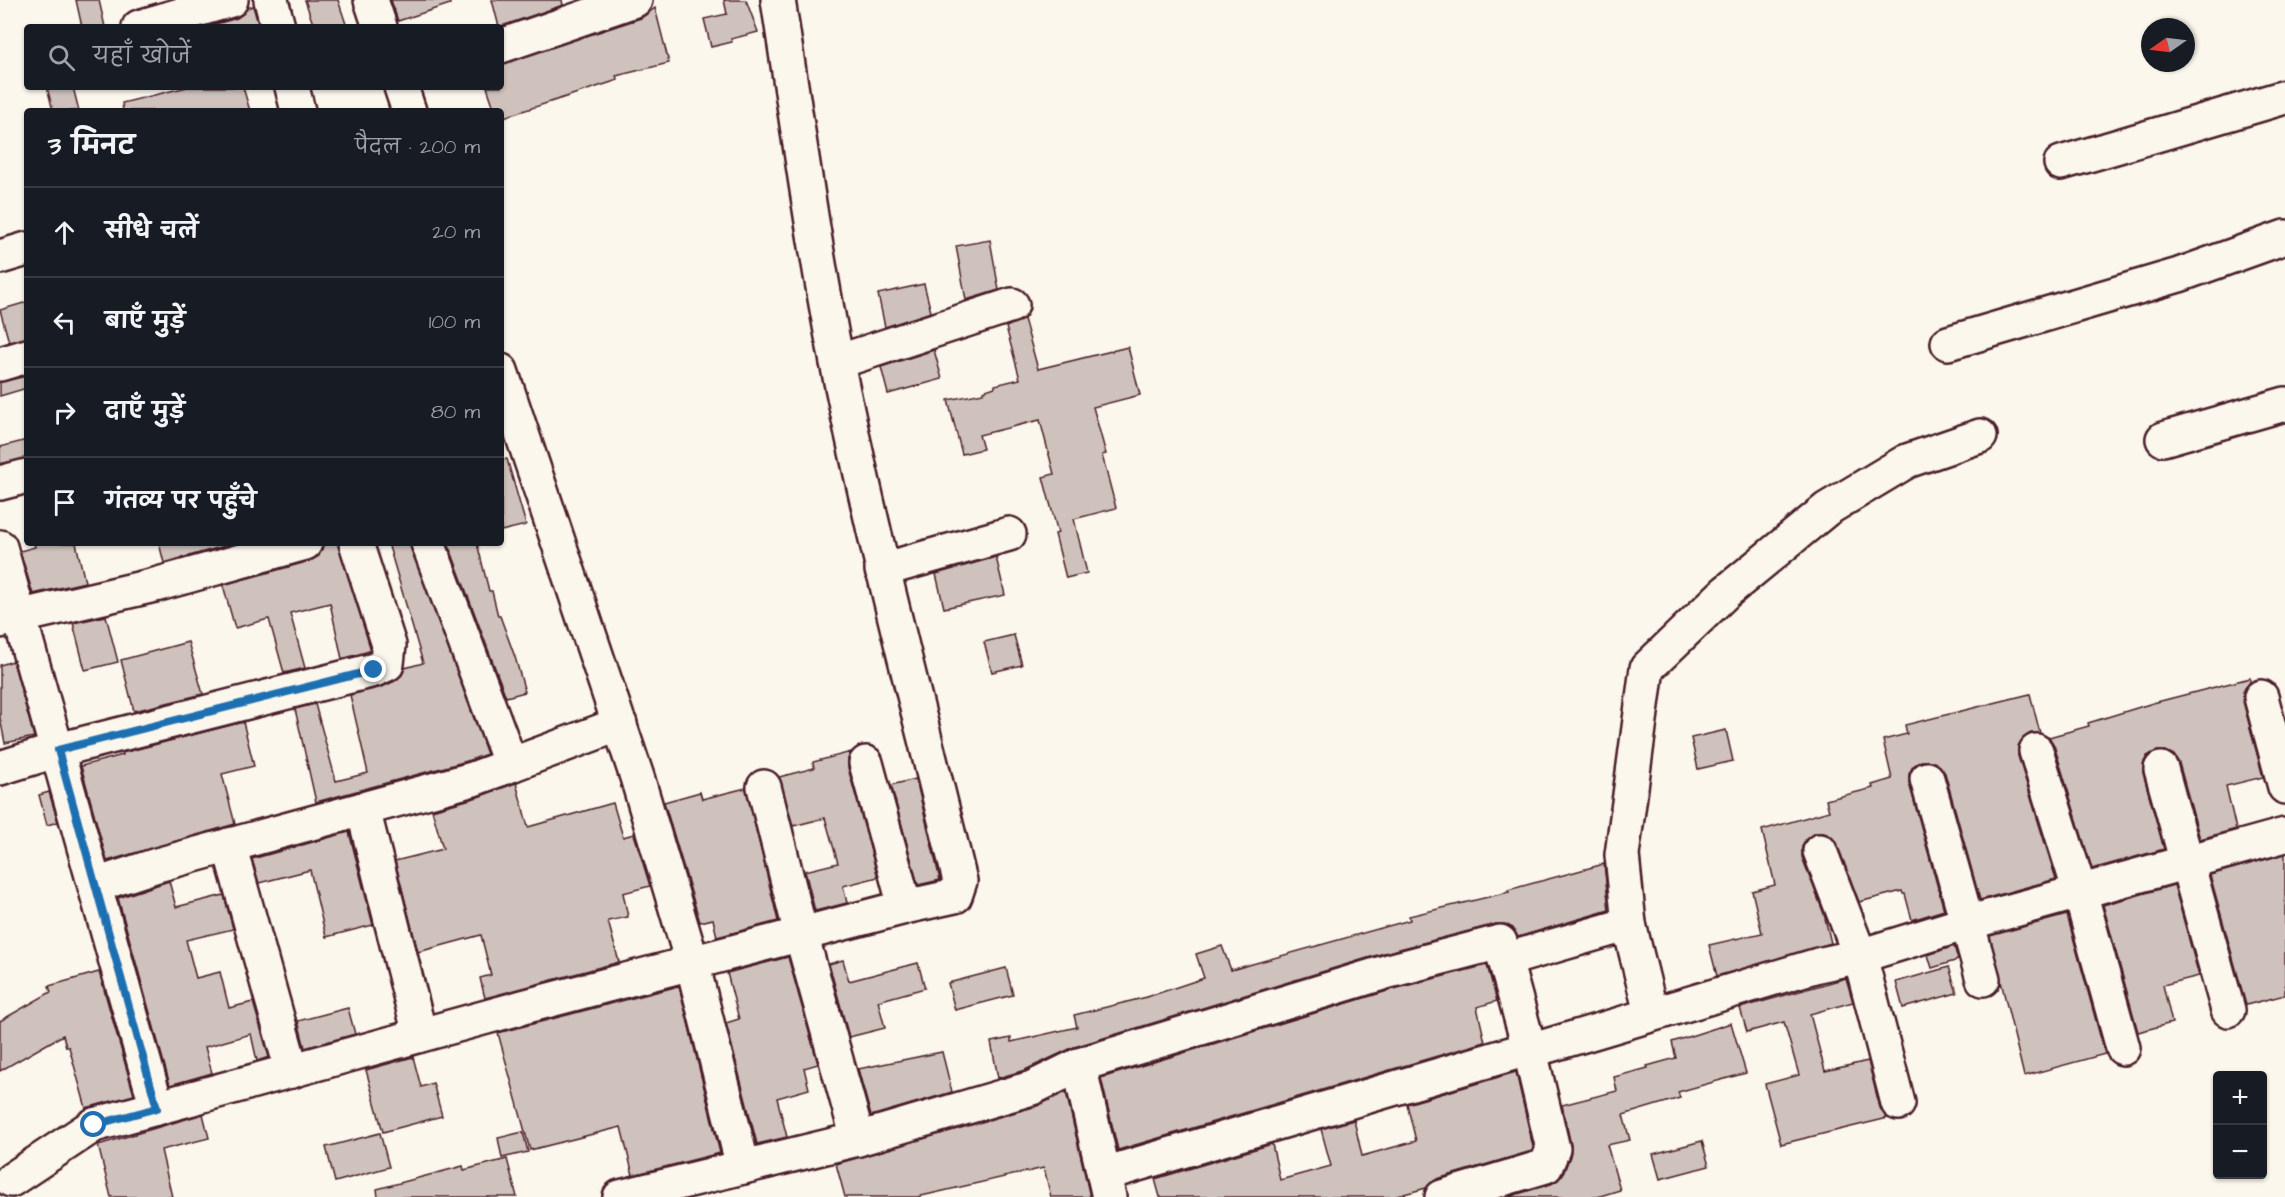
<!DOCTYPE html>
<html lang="hi">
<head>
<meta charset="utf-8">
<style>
  body { margin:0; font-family:"Architects Daughter","Playpen Sans Deva",sans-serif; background:#20242c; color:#f1f3f6 }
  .controls { position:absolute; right:18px; bottom:18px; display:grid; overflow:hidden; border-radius:6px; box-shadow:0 2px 4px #0004 }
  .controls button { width:54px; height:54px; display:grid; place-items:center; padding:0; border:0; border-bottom:2px solid #363941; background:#171b24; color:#f1f3f6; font:30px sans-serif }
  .compass { position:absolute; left:2141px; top:18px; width:54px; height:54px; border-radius:50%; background:#171b24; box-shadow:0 2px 4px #0004; rotate:256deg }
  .stop { position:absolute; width:18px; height:18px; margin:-14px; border:4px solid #1f6fb2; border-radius:50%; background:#fff }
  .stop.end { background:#1f6fb2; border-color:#fff; box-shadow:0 2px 6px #0008 }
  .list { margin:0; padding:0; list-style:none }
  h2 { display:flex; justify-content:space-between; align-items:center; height:78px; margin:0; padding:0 24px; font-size:26px }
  h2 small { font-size:20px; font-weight:400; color:#9ea1a6 }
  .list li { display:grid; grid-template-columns:39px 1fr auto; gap:18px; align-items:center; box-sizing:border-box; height:90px; padding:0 24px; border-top:2px solid #363941 }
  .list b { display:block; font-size:22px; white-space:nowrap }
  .list em { font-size:20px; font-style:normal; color:#9ea1a6 }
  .icon { flex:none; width:33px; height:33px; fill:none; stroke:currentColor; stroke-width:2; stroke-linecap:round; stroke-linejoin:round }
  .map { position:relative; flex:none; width:2285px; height:1197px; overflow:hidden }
  .search { position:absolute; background:#171b24; box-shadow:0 2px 4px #0004; left:24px; top:24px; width:480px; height:66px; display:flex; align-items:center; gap:15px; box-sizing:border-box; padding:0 21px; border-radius:6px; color:#9ea1a6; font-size:22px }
  .panel { position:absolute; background:#171b24; box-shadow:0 2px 4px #0004; left:24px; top:108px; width:480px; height:438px; border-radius:6px }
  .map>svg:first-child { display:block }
</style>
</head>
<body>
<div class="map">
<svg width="2285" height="1197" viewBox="0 0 2285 1197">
  <rect width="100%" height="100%" fill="#fbf7ec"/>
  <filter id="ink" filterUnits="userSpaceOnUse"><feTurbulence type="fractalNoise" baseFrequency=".0167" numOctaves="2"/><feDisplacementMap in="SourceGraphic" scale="12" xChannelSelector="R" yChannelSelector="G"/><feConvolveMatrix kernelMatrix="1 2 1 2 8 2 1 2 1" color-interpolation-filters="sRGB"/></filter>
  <g filter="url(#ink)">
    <g fill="#cfc2bc" stroke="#4a1f2b" stroke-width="1.5">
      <polygon points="76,0 99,0 105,27 82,27"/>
      <polygon points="305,0 338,0 347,27 314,27"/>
      <polygon points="391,0 449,0 450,4 398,21"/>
      <polygon points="492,0 562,0 563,5 499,27"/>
      <polygon points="724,0 746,0 758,32 731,39 732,42 711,47 704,19 727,14"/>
      <polygon points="253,6 259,27 206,27 237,18 244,13 247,8"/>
      <polygon points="655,8 669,63 616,76 618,80 501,118 501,111 495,111 487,87 501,87 501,64 641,18"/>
      <polygon points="47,87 73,87 79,111 53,111"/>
      <polygon points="187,87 243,87 250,111 123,111 122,103"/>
      <polygon points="990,240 999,290 966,300 956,246"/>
      <polygon points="924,284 931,312 885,327 878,294"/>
      <polygon points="27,302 27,338 9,342 0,310"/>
      <polygon points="1024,319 1038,369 1128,347 1140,395 1093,407 1106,454 1102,455 1116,508 1074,519 1087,573 1066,578 1055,534 1058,533 1043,477 1054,474 1040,420 979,435 983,449 962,454 948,400 983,393 983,391 995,387 995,385 1020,379 1006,327"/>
      <polygon points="934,350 942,379 888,394 881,367"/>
      <polygon points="27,376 27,388 0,396 0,382"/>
      <polygon points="27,440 27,458 0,464 0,447"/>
      <polygon points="507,459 526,525 501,531 501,460"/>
      <polygon points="34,543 76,543 85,582 33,594 20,551 35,547"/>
      <polygon points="159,543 235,543 164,563"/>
      <polygon points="323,543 338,543 370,647 369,651 342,659 330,603 290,613 305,668 284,673 269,619 235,628 223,585 310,561 319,556"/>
      <polygon points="388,543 410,543 487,754 467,761 316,802 295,709 315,704 336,781 368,773 350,695 382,687 395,681 402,675 405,668 423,663"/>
      <polygon points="448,543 477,543 489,591 492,591 498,616 500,616 515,657 525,692 506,697"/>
      <polygon points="996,557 1005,595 944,608 936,574"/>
      <polygon points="106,616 118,662 85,670 73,623"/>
      <polygon points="1014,635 1022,665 992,672 984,642"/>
      <polygon points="188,642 203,694 134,711 121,660"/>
      <polygon points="13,661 34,737 5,743 0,718 0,665"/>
      <polygon points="2250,678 2250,682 2243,692 2243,701 2263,777 2226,786 2236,829 2200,839 2179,763 2174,755 2166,751 2157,751 2147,756 2143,764 2143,773 2164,849 2092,869 2054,745 2049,737 2089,726 2088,723 2153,703"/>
      <polygon points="2030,694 2040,733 2031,733 2023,738 2018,746 2018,756 2056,879 1980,900 1945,773 1940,766 1932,761 1921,761 1913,766 1909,774 1909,783 1944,910 1912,920 1905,894 1903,894 1902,891 1859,902 1837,844 1831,836 1824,833 1814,833 1805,840 1802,847 1802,857 1824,914 1831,943 1717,976 1709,945 1762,933 1752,891 1775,885 1762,830 1829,811 1826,800 1873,788 1872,785 1892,779 1883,740 1907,734 1905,725"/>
      <polygon points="243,722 254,766 222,774 235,824 107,861 81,766 123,755 122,753"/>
      <polygon points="1726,730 1733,761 1698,769 1691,738"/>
      <polygon points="851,752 848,759 848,768 878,877 843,886 847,903 815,911 805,871 838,863 825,818 793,826 779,777 814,768 813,762"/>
      <polygon points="916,779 940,880 918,885 891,785"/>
      <polygon points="516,783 528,827 613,803 623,837 634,834 650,886 623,893 628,917 608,921 619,962 485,998 480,978 491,975 481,935 418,952 395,861 443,849 432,810 478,797"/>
      <polygon points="746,788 778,921 717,937 713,919 700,922 664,802 700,792 702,799"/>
      <polygon points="49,792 58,822 47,825 39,795"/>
      <polygon points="349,832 373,925 326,937 310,870 259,883 252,859"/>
      <polygon points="2285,854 2285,995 2246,1005 2210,875"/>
      <polygon points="1604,864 1609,910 1518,937 1513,928 1505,924 1496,924 1384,953 1074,1047 1025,1070 998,1078 991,1042 1011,1038 1011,1042 1077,1027 1074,1015 1147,997 1204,978 1196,954 1222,946 1231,970 1410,920 1409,916 1509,892 1508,890"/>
      <polygon points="169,881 176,907 224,895 233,929 186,940 196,978 220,972 229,1008 253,1002 269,1057 257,1061 251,1034 205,1047 212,1073 170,1085 118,898"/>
      <polygon points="2174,885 2199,976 2163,985 2172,1023 2138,1032 2103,905"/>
      <polygon points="2067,915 2105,1054 2024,1076 1990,936"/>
      <polygon points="1954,946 1958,960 1932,968 1928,955"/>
      <polygon points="788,957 818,1064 804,1068 809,1089 777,1098 787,1137 757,1144 726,1023 739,1019 727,973"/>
      <polygon points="843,960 849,981 918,963 925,988 878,1001 885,1028 849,1037 829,964"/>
      <polygon points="1487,965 1497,1001 1477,1007 1485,1042 1118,1150 1101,1078 1394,989"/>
      <polygon points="1949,967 1957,993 1903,1008 1896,982"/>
      <polygon points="1006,968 1013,995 955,1010 948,983"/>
      <polygon points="99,972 134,1095 86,1108 69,1047 66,1047 63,1035 0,1071 0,1021 51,992 49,986"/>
      <polygon points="1846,978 1853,1002 1810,1014 1825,1071 1868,1061 1880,1108 1888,1118 1781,1144 1765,1084 1799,1075 1784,1022 1747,1032 1740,1008"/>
      <polygon points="679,986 720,1153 633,1175 621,1127 530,1150 498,1033"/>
      <polygon points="348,1008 355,1034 305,1048 298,1021"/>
      <polygon points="1731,1023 1746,1073 1678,1092 1680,1098 1623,1115 1630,1140 1607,1145 1620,1190 1597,1197 1508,1197 1551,1184 1558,1180 1563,1174 1570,1156 1571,1145 1562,1105 1617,1091 1614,1077 1648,1068 1647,1066 1676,1058 1672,1042"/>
      <polygon points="942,1052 952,1092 871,1116 858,1069"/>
      <polygon points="413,1057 421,1087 433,1083 442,1116 383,1132 366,1070"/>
      <polygon points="1516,1072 1533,1147 1532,1151 1437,1179 1426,1188 1393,1197 1160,1197 1155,1179 1272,1144 1280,1180 1331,1166 1321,1129 1354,1120 1362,1156 1416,1141 1407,1104"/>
      <polygon points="1066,1092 1090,1197 1051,1197 1044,1168 917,1197 845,1197 836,1164 1037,1106"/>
      <polygon points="203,1114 209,1138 161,1150 172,1197 111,1197 98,1145"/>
      <polygon points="523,1132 528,1152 502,1158 498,1138"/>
      <polygon points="380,1133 389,1167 335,1182 326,1147"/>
      <polygon points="1702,1141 1709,1166 1660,1179 1653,1154"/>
      <polygon points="507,1159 517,1197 378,1197 377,1189 463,1166 464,1170"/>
    </g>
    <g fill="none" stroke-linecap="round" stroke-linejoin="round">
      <defs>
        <g id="minor">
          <polyline points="271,0 278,27"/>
          <polyline points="371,0 380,27"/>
          <polyline points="139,27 231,0"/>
          <polyline points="501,46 635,0"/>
          <polyline points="292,87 298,111"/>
          <polyline points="401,87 409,111"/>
          <polyline points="2061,163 2285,97"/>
          <polyline points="0,257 27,249"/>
          <polyline points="1948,343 2179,275 2285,237"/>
          <polyline points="837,362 1012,305"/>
          <polyline points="0,364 27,356"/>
          <polyline points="501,371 637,777 692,962 743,1167"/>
          <polyline points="2163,439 2285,404"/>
          <polyline points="0,483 27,476"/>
          <polyline points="428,543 511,765"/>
          <polyline points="0,547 157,1108"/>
          <polyline points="882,570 1009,534"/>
          <polyline points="0,621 155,585 305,543"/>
          <polyline points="2261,697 2285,787"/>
          <polyline points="2036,751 2080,892 2123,1048"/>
          <polyline points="866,763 905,907"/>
          <polyline points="0,768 58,750 374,670 387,664 389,645 356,543"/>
          <polyline points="2161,769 2228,1010"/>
          <polyline points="1927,779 1983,979"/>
          <polyline points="764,787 801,934 858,1139"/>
          <polyline points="363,809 420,1035"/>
          <polyline points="229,845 292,1071"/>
          <polyline points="1820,851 1860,956 1898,1103"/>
          <polyline points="96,885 157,865 473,779 620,724"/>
          <polyline points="1629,924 1622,855 1647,668 1726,592 1827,509 1907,461 1980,436"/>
          <polyline points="1104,1174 1514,1053 1530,1051 1818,965 1860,956 1967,923 2285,835"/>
          <path d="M11 1180 94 1125 523 1007 905 907 955 896 960 881C918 708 872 536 837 362 813 242 797 121 778 0"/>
          <polyline points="620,1197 858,1139 1032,1088 1079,1065"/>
          <polyline points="1109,1197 1079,1065 1389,971 1500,942 1505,960 1629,924 1651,1013"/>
          <polyline points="1442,1197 1546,1166 1553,1149 1530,1051 1505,960"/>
        </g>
      </defs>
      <use href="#minor" stroke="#4a1f2b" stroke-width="38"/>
      <use href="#minor" stroke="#fbf7ec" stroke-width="33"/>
    </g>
  </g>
  <g fill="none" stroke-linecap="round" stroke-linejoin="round" filter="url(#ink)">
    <polyline stroke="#1f6fb2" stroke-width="8" points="94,1125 157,1108 58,750 374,670"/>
  </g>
</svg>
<div class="controls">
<button>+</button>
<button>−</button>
</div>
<svg class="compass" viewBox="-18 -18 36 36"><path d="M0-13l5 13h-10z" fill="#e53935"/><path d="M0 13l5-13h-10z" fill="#9ea1a6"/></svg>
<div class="stop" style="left:94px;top:1125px"></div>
<div class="stop end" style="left:374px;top:670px"></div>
<div class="search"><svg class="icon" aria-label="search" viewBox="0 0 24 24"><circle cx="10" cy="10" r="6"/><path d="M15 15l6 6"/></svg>यहाँ खोजें</div>
<section class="panel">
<h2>3 मिनट<small>पैदल · 200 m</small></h2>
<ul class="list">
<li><svg class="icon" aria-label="ahead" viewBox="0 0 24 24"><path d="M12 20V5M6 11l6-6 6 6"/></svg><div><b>सीधे चलें</b></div><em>20 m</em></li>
<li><svg class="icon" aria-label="left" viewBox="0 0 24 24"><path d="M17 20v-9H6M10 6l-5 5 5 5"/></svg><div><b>बाएँ मुड़ें</b></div><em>100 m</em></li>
<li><svg class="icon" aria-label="right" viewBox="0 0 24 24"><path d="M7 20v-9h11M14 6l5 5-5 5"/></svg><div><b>दाएँ मुड़ें</b></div><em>80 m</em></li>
<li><svg class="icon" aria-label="arrive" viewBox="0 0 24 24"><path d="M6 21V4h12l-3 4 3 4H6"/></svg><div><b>गंतव्य पर पहुँचे</b></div></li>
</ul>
</section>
</div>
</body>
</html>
